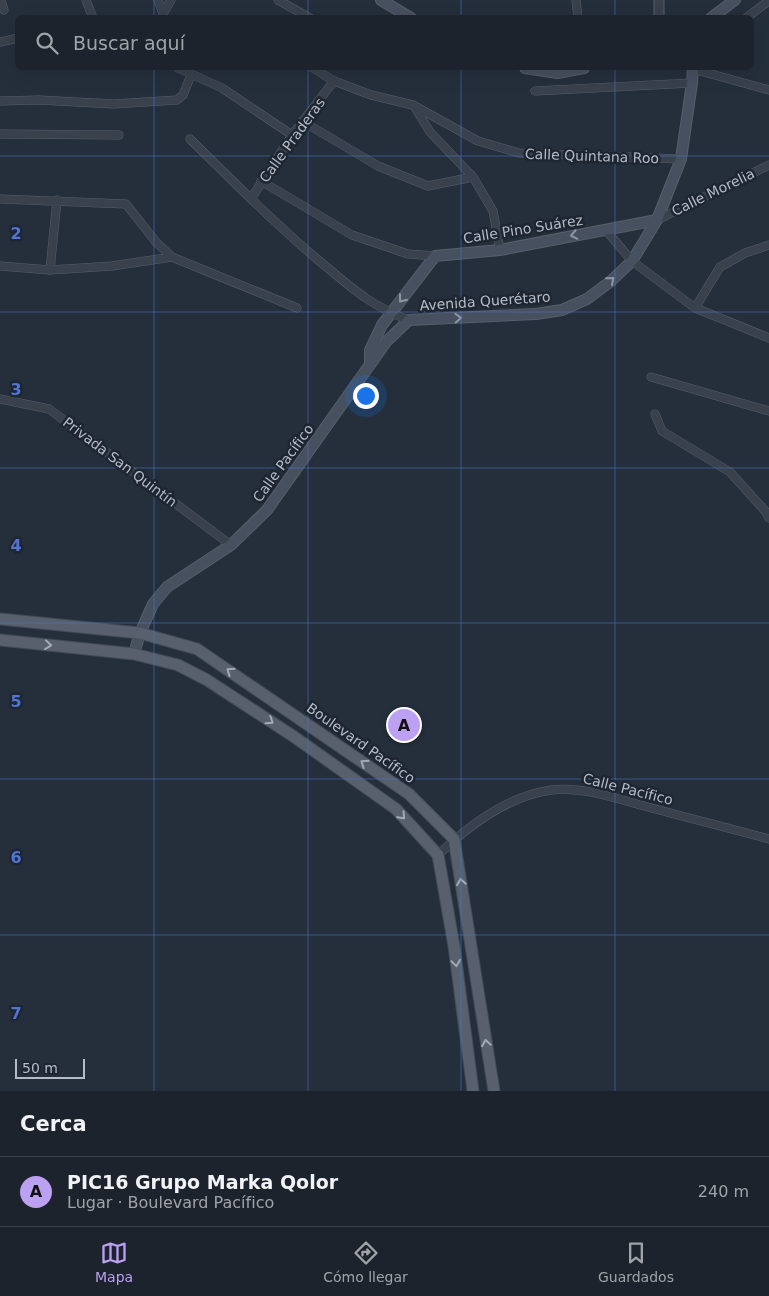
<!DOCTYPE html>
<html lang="es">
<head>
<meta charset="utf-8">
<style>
  body { margin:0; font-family:"DejaVu Sans",sans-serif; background:#252b35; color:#f1f3f6 }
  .scale { position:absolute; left:15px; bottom:12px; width:70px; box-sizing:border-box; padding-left:5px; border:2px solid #b4bcc8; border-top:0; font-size:14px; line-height:18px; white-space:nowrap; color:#b4bcc8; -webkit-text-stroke:4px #1e2631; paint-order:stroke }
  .you { position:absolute; left:365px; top:395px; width:18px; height:18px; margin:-12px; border:4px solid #fff; border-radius:50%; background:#1a73e8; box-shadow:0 0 0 8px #1a73e833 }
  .badge { display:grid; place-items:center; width:32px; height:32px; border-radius:50%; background:#bca0f2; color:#111; font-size:16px; font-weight:700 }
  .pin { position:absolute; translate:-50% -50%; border:2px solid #fff; box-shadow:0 1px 5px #0006 }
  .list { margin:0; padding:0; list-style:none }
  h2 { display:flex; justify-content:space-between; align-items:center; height:65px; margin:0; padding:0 20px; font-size:21px }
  h2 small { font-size:16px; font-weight:400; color:#a0a4aa }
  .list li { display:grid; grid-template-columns:32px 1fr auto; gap:15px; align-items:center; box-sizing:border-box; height:70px; padding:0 20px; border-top:1px solid #3a4049 }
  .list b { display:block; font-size:19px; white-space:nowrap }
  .list p { margin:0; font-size:16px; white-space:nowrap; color:#a0a4aa }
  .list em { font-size:16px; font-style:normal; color:#a0a4aa }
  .icon { flex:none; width:28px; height:28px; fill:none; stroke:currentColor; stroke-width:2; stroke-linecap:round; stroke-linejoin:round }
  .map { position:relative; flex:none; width:769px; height:1091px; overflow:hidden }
  .search { position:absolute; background:#1c232d; box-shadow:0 5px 20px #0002; left:15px; right:15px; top:15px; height:55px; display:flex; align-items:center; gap:12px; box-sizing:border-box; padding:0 18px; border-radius:8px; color:#a0a4aa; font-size:19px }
  .sheet { height:135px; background:#1c232d }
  nav { display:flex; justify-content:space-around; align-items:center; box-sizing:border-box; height:70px; border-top:1px solid #3a4049; background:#1c232d; font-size:14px; color:#a0a4aa }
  nav a { display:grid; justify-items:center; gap:2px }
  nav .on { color:#bca0f2 }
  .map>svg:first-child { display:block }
</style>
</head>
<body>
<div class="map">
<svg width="769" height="1091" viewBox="0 0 769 1091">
  <rect width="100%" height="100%" fill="#252f3c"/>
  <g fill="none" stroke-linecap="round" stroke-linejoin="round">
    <defs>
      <g id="minor">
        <polyline points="1,0 4,10"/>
        <polyline points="86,0 93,18"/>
        <polyline points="158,0 163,14"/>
        <polyline points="278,0 310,18"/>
        <polyline points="576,0 578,18"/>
        <polyline points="163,14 171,0"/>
        <polyline points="746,18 767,2"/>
        <polyline points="0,42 18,38"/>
        <polyline points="178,68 222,88 292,135"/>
        <polyline points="313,68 334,81 371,95 413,105 478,141 519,153 681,159"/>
        <polyline points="693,69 769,90"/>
        <polyline points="535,91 692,83"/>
        <polyline points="0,101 39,100 114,104 177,100 183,95 191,75"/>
        <polyline points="414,106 430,132 473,177 493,211 500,250"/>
        <polyline points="302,121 378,166 428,186 473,177"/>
        <polyline points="0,134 119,135"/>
        <path d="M190 139C235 183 280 229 329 269 355 291 377 309 409 320"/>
        <polyline points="261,181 352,235 408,254 435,256"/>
        <polyline points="0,199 126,204 156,242 172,257 297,308"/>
        <polyline points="251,199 292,135 334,81"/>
        <polyline points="657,220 769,165"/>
        <polyline points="605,229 632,261 695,308 769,338"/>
        <polyline points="0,266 50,270 112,266 172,257"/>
        <polyline points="50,270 57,200"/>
        <polyline points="695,308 720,267 745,253 769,245"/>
        <polyline points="651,377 769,411"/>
        <polyline points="0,399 49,409 231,545"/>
        <polyline points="655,414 662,431 730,472 766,512 769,518"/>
        <path d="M438 855C468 826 508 796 551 790 583 786 617 799 648 807 688 818 729 828 769 839"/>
      </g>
      <polyline id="tertiary" points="659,18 659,0"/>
      <g id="secondary">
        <polyline points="381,0 411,18"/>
        <polyline points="711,18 735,0"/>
        <polyline points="525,68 557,73 584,68"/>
        <polyline points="370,364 370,350 382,325 435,256 500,250 657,220"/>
        <polyline points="134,654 140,633 153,604 167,587 231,545 267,510 386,342 409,320 536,314 562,310 587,299 611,281 632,261 657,220 681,159 692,83 693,68"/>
      </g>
      <g id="primary">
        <polyline points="0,619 140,633 197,649 409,794 454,839 494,1091"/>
        <polyline points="0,640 134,654 178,665 207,680 293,736 396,809 438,855 454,946 473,1091"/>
      </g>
    </defs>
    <use href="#minor" stroke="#565f6a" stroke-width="9"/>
    <use href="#tertiary" stroke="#565f6a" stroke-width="11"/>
    <use href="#secondary" stroke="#565f6a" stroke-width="12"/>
    <use href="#primary" stroke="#414a55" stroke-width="13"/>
    <use href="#minor" stroke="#38414c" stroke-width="8"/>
    <use href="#tertiary" stroke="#38414c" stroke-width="9"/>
    <use href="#secondary" stroke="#47505f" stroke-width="10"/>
    <use href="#primary" stroke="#57606c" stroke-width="11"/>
  </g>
  <defs><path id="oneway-chevron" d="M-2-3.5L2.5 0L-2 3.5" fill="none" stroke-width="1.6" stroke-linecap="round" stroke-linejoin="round" transform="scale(1.25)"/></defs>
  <g stroke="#8e96a3">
    <use href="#oneway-chevron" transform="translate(574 235) rotate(169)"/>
    <use href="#oneway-chevron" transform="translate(611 280) rotate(-41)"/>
    <use href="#oneway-chevron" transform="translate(402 299) rotate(128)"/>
    <use href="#oneway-chevron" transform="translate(458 318) rotate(-3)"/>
  </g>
  <g stroke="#a1aab6">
    <use href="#oneway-chevron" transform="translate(48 645) rotate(6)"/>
    <use href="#oneway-chevron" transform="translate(230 671) rotate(-145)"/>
    <use href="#oneway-chevron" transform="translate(270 721) rotate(33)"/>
    <use href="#oneway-chevron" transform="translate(364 763) rotate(-145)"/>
    <use href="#oneway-chevron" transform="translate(402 816) rotate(47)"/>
    <use href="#oneway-chevron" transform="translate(461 882) rotate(-99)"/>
    <use href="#oneway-chevron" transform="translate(456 963) rotate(82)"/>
    <use href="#oneway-chevron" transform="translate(486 1043) rotate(-99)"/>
  </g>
  <path fill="none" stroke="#5274d2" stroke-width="1" stroke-opacity="0.55" d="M154 0V18M308 0V18M461 0V18M615 0V18M154 68V1091M308 68V1091M461 68V1091M615 68V1091M0 156H769M0 312H769M0 468H769M0 623H769M0 779H769M0 935H769"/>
  <g text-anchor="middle" stroke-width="5" stroke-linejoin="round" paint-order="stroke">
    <g font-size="14" fill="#b4bcc8" stroke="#1e2631">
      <text transform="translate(292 140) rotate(-54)" y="5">Calle Praderas</text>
      <text transform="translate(592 156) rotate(2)" y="5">Calle Quintana Roo</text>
      <text transform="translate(713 192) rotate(-26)" y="5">Calle Morelia</text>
      <text transform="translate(523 229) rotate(-9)" y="5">Calle Pino Suárez</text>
      <text transform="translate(485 301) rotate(-4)" y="5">Avenida Querétaro</text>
      <text transform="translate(120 462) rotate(37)" y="5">Privada San Quintín</text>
      <text transform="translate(283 463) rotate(-54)" y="5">Calle Pacífico</text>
      <text transform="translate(361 743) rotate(35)" y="5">Boulevard Pacífico</text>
      <text transform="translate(628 789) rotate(14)" y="5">Calle Pacífico</text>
    </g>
  </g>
  <g font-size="16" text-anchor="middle" font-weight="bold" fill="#5274d2" stroke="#1e2631" stroke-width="5" stroke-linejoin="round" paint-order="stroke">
    <text x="16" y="239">2</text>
    <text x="16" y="395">3</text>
    <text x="16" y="551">4</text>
    <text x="16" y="707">5</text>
    <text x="16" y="863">6</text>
    <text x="16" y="1019">7</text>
  </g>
</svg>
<div class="scale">50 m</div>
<div class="you"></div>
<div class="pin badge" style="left:404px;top:725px">A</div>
<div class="search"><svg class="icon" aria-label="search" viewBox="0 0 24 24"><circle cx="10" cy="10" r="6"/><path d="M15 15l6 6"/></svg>Buscar aquí</div>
</div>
<section class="sheet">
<h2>Cerca<small></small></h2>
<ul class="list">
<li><span class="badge">A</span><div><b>PIC16 Grupo Marka Qolor</b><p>Lugar · Boulevard Pacífico</p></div><em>240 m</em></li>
</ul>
</section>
<nav>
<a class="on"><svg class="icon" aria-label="map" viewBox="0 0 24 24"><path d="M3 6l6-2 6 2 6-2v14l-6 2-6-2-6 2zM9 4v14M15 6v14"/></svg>Mapa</a>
<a><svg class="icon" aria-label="directions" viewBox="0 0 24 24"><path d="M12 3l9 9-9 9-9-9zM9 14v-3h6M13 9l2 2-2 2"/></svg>Cómo llegar</a>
<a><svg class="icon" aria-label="saved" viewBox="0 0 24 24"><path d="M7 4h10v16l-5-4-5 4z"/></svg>Guardados</a>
</nav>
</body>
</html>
